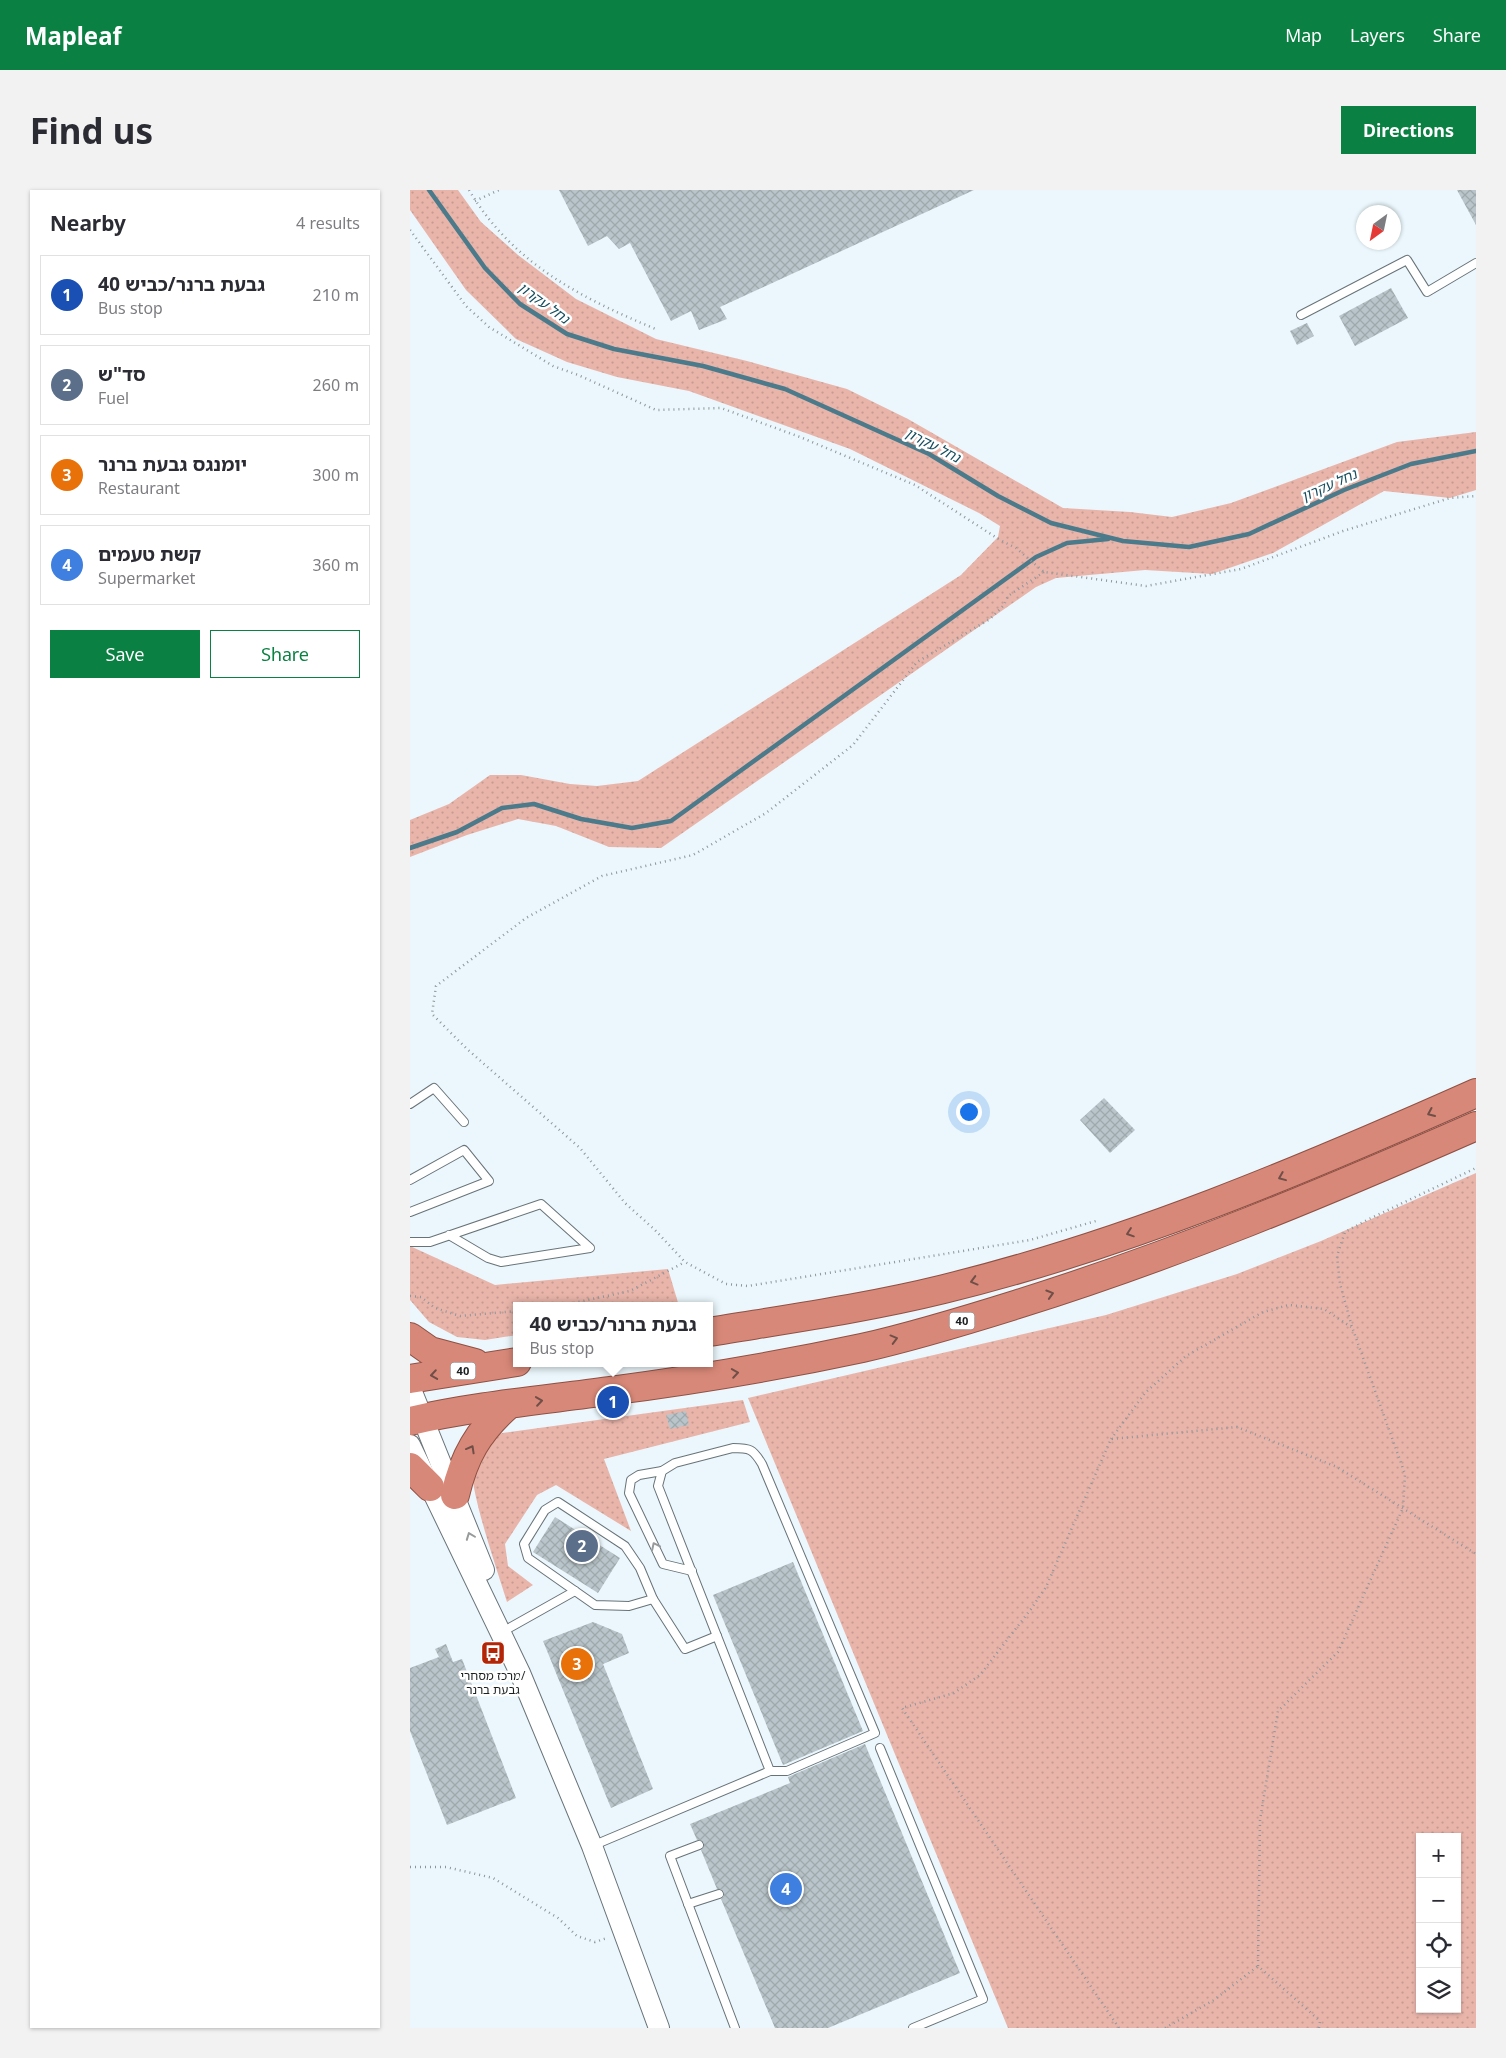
<!DOCTYPE html>
<html lang="en">
<head>
<meta charset="utf-8">
<style>
  body { margin:0; font-family:Georgia,"Noto Sans Hebrew",serif; background:#f2f2f3; color:#2b2b33 }
  .controls { position:absolute; right:15px; bottom:15px; display:grid; overflow:hidden; border-radius:0px; box-shadow:0 1px 4px #0004 }
  .controls button { width:45px; height:45px; display:grid; place-items:center; padding:0; border:0; border-bottom:1px solid #e1e1e2; background:#fff; color:#2b2b33; font:25px sans-serif }
  .compass { position:absolute; left:946px; top:15px; width:45px; height:45px; border-radius:50%; background:#fff; box-shadow:0 1px 4px #0004; rotate:213deg }
  .you { position:absolute; left:558px; top:921px; width:18px; height:18px; margin:-12px; border:4px solid #fff; border-radius:50%; background:#1a73e8; box-shadow:0 0 0 8px #1a73e833 }
  .badge { display:grid; place-items:center; width:32px; height:32px; border-radius:50%; background:#0b8043; color:#fff; font-size:16px; font-weight:700 }
  .pin { position:absolute; translate:-50% -50%; border:2px solid #fff; box-shadow:0 1px 5px #0006 }
  .popup { position:absolute; left:103px; top:1112px; width:200px; height:65px; box-sizing:border-box; display:grid; place-content:center; border-radius:0px; background:#fff; filter:drop-shadow(0 1px 4px #0005); font-size:16px; white-space:nowrap; color:#7c7c81 }
  .popup b { font-size:19px; color:#2b2b33 }
  .popup::after { content:''; position:absolute; left:50%; top:100%; margin-left:-10px; border:10px solid transparent; border-top-color:#fff }
  .list { margin:0; padding:0; list-style:none }
  h2 { display:flex; justify-content:space-between; align-items:center; height:65px; margin:0; padding:0 20px; font-size:21px }
  h2 small { font-size:16px; font-weight:400; color:#7c7c81 }
  .list li { display:grid; grid-template-columns:32px 1fr auto; gap:15px; align-items:center; box-sizing:border-box; height:80px; margin:0 10px 10px; padding:0 10px; border:1px solid #e1e1e2; border-radius:0px }
  .list b { display:block; font-size:19px; white-space:nowrap }
  .list p { margin:0; font-size:16px; white-space:nowrap; color:#7c7c81 }
  .list em { font-size:16px; font-style:normal; color:#7c7c81 }
  .actions { display:flex; gap:10px; padding:15px 20px }
  .actions a { flex:1; padding:11px 0; border:1px solid #0b8043; border-radius:0px; text-align:center; font-size:18px; color:#0b8043 }
  .actions .main { background:#0b8043; color:#fff }
  .icon { flex:none; width:28px; height:28px; fill:none; stroke:currentColor; stroke-width:2; stroke-linecap:round; stroke-linejoin:round }
  .map { position:relative; flex:none; width:1066px; height:1838px; overflow:hidden; border-radius:0px }
  header { display:flex; align-items:center; gap:30px; box-sizing:border-box; height:70px; padding:0 25px; background:#0b8043; color:#fff }
  header strong { font-size:24px }
  nav { display:flex; gap:28px; margin-inline-start:auto; font-size:18px }
  .intro { display:flex; align-items:center; justify-content:space-between; box-sizing:border-box; height:120px; padding:0 30px }
  h1 { margin:0; font-size:35px }
  .button { padding:12px 22px; border-radius:0px; background:#0b8043; color:#fff; font-size:18px; font-weight:700 }
  main { display:flex; gap:30px; padding:0 30px }
  aside { flex:1; background:#fff; border-radius:0px; box-shadow:0 1px 4px #0004 }
  .map>svg:first-child { display:block }
</style>
</head>
<body>
<header>
<strong>Mapleaf</strong>
<nav><a>Map</a><a>Layers</a><a>Share</a></nav>
</header>
<div class="intro"><h1>Find us</h1><a class="button">Directions</a></div>
<main>
<aside>
<h2>Nearby<small>4 results</small></h2>
<ul class="list">
<li><span class="badge" style="background:#1a4fb4">1</span><div><b>גבעת ברנר/כביש 40</b><p>Bus stop</p></div><em>210 m</em></li>
<li><span class="badge" style="background:#5c6f8a">2</span><div><b>סד&quot;ש</b><p>Fuel</p></div><em>260 m</em></li>
<li><span class="badge" style="background:#e8710a">3</span><div><b>יומנגס גבעת ברנר</b><p>Restaurant</p></div><em>300 m</em></li>
<li><span class="badge" style="background:#3f7fe0">4</span><div><b>קשת טעמים</b><p>Supermarket</p></div><em>360 m</em></li>
</ul>
<div class="actions"><a class="main">Save</a><a>Share</a></div>
</aside>
<div class="map">
<svg width="1066" height="1838" viewBox="0 0 1066 1838">
  <defs>
    <pattern id="grass-dots" width="8" height="8" patternUnits="userSpaceOnUse" patternTransform="scale(1.25)"><rect width="8" height="8" fill="#e9b5aa"/><path d="M2 2h.1M6 6h.1" fill="none" stroke="#c79b92" stroke-width="1.8" stroke-linecap="round"/></pattern>
    <pattern id="building-cross-hatch" width="8" height="8" patternUnits="userSpaceOnUse" patternTransform="scale(1.25)"><rect width="8" height="8" fill="#b9c5ca"/><path d="M0 0l8 8M0 8l8-8" fill="none" stroke="#9ea9ad"/></pattern>
  </defs>
  <rect width="100%" height="100%" fill="#ebf7fc"/>
  <g fill="url(#grass-dots)" fill-rule="evenodd">
    <polygon points="0,0 48,0 71,32 108,65 166,109 246,149 337,171 437,199 498,229 653,318 720,322 762,327 821,313 987,252 1066,242 1066,300 1040,308 974,301 863,363 802,384 735,380 646,388 626,397 251,658 199,657 146,636 108,629 57,645 0,667 0,630 39,614 80,585 111,585 160,594 187,596 228,591 551,385 588,347 590,336 569,323 440,259 279,201 207,187 157,172 106,149 56,100 0,20"/>
    <path d="M1066 983V1838H598L338 1208 696 1125 827 1084 911 1051ZM1010 1647H1047V1819H1010Z"/>
    <polygon points="0,1056 85,1095 258,1079 269,1116 107,1116 107,1145 75,1150 47,1147 19,1132 0,1110"/>
    <path d="M333 1210 340 1232 194 1269 221 1341 146 1295 127 1305 95 1354 98 1376 123 1395 97 1412C90 1388 56 1292 63 1273 69 1259 80 1251 92 1243Z"/>
  </g>
  <g fill="none" stroke-linecap="round" stroke-linejoin="round">
    <g stroke="#4b7a8a" stroke-width="4.5">
      <polyline points="19,0 75,78 110,114 157,144 204,159 293,176 375,199 519,264 588,306 641,333 713,351 779,357 839,344 934,300 1001,274 1066,261"/>
      <polyline points="0,658 47,642 92,618 124,614 171,629 222,638 261,631 626,367 657,353 698,349"/>
    </g>
  </g>
  <g fill="url(#building-cross-hatch)">
    <polygon points="149,0 564,0 310,117 317,129 289,140 281,121 261,131 220,53 209,59 197,46 178,56"/>
    <polygon points="1047,0 1066,0 1066,35"/>
    <polygon points="981,98 998,128 945,156 929,126"/>
    <polygon points="897,133 904,146 887,155 880,141"/>
    <polygon points="694,908 725,940 700,963 670,930"/>
    <polygon points="276,1221 279,1235 260,1239 256,1225"/>
    <polygon points="145,1327 210,1368 188,1403 123,1362"/>
    <polygon points="383,1372 453,1541 373,1575 303,1405"/>
    <polygon points="183,1432 212,1444 219,1463 193,1474 243,1599 201,1618 133,1451"/>
    <polygon points="36,1454 43,1472 52,1469 106,1608 37,1635 0,1541 0,1478 29,1467 25,1459"/>
    <polygon points="455,1554 550,1783 418,1838 365,1838 311,1709 314,1706 314,1702 311,1699 307,1699 291,1660 294,1656 294,1653 290,1650 287,1650 280,1634 380,1593 378,1587"/>
  </g>
  <g fill="none" stroke-linecap="round" stroke-linejoin="round">
    <defs>
      <g id="service">
        <polyline points="891,125 997,70 1017,102 1066,73"/>
        <polyline points="0,914 24,898 54,932"/>
        <polyline points="0,990 54,960 79,991 0,1022"/>
        <polyline points="0,1052 20,1052 131,1014 180,1058 91,1072 78,1068 39,1045"/>
        <path d="M323 1258C340 1258 343 1259 352 1274L465 1543 377 1581H360L248 1296 252 1281 265 1273Z"/>
        <polyline points="252,1281 229,1285 221,1290 219,1303 253,1374 282,1381"/>
        <polygon points="148,1312 215,1356 230,1378 243,1409 219,1416 185,1415 118,1368 114,1354 135,1320"/>
        <polyline points="243,1409 275,1459 307,1446"/>
        <polyline points="92,1442 165,1401"/>
        <polyline points="470,1558 573,1809 503,1838"/>
        <polyline points="289,1655 260,1666 325,1838"/>
        <polyline points="182,1656 360,1581"/>
        <polyline points="278,1714 309,1704"/>
      </g>
      <g id="tertiary">
        <polyline points="0,1197 74,1380"/>
        <polyline points="0,1255 110,1483 182,1656 249,1838"/>
      </g>
      <g id="trunk">
        <path d="M299 1142C378 1129 457 1118 534 1099 718 1054 893 980 1066 903"/>
        <polyline points="0,1147 20,1161 65,1173"/>
        <polyline points="0,1189 107,1172"/>
        <path d="M0 1231C65 1216 133 1210 199 1201 284 1190 368 1176 452 1158 505 1146 557 1130 608 1114 765 1065 916 1002 1066 936"/>
        <polyline points="0,1277 20,1297"/>
        <path d="M45 1305C54 1266 68 1242 98 1215"/>
      </g>
    </defs>
    <use href="#service" stroke="#687378" stroke-width="10"/>
    <use href="#tertiary" stroke="#687378" stroke-width="22"/>
    <use href="#trunk" stroke="#8f5043" stroke-width="30"/>
    <g stroke="#8e969a" stroke-width="2.5" stroke-dasharray="1 4" stroke-linecap="butt">
      <path d="M59 0C103 74 171 108 248 140"/>
      <polyline points="65,11 89,0"/>
      <polyline points="0,40 56,116 79,137 143,176 168,185 246,220 311,218 390,247 505,295 590,350 606,358 634,382 736,396 831,379 933,341 1040,308 1066,306"/>
      <polyline points="634,382 598,406 594,415 580,429 507,472 443,555 356,623 283,665 192,686 116,728 26,796 22,824 57,859 170,958 215,1013 245,1040 275,1072 316,1094 338,1096 620,1050 686,1031"/>
      <polyline points="0,1106 11,1107 25,1118 50,1126 107,1121"/>
      <polyline points="149,1116 220,1101 275,1072"/>
      <polyline points="701,1249 735,1203 776,1166 853,1122 879,1115 914,1119 941,1137"/>
      <polyline points="0,1677 36,1677 83,1688 148,1728 167,1746 185,1752 197,1748"/>
      <polyline points="709,1838 492,1518 544,1503 570,1485 621,1419 636,1397 701,1249 827,1237 927,1277 1066,1364"/>
      <polyline points="755,1838 804,1810 848,1776"/>
      <polyline points="909,1838 910,1831 848,1776 850,1630 868,1521 928,1462 993,1318 995,1284 942,1137 930,1094 927,1066 935,1042 957,1030 1066,978"/>
    </g>
    <use href="#service" stroke="#fff" stroke-width="8"/>
    <use href="#tertiary" stroke="#fff" stroke-width="20"/>
    <use href="#trunk" stroke="#d88878" stroke-width="28"/>
  </g>
  <defs><path id="oneway-chevron" d="M-2-3.5L2.5 0L-2 3.5" fill="none" stroke-width="1.6" stroke-linecap="round" stroke-linejoin="round" transform="scale(1.25)"/></defs>
  <g stroke="#704f48">
    <use href="#oneway-chevron" transform="translate(1021 923) rotate(156)"/>
    <use href="#oneway-chevron" transform="translate(872 987) rotate(158)"/>
    <use href="#oneway-chevron" transform="translate(720 1043) rotate(161)"/>
    <use href="#oneway-chevron" transform="translate(564 1091) rotate(165)"/>
    <use href="#oneway-chevron" transform="translate(640 1104) rotate(-17)"/>
    <use href="#oneway-chevron" transform="translate(484 1149) rotate(-15)"/>
    <use href="#oneway-chevron" transform="translate(325 1183) rotate(-9)"/>
    <use href="#oneway-chevron" transform="translate(24 1185) rotate(171)"/>
    <use href="#oneway-chevron" transform="translate(129 1211) rotate(-8)"/>
    <use href="#oneway-chevron" transform="translate(61 1259) rotate(-61)"/>
  </g>
  <g stroke="#989b9b">
    <use href="#oneway-chevron" transform="translate(60 1346) rotate(-111)"/>
    <use href="#oneway-chevron" transform="translate(245 1356) rotate(-116)"/>
  </g>
  <defs>
    <symbol id="bus-square" viewBox="-11 -11 22 22"><rect x="-9" y="-9" width="18" height="18" rx="4" fill="#b22506" stroke="#fff"/><path d="M-5-6H5V4H4V6H2V4H-2V6H-4V4H-5ZM-3.5-4V0h7V-4ZM-3.5 1.2v1.5H-2V1.2ZM2 1.2v1.5H3.5V1.2Z" fill="#fff"/></symbol>
  </defs>
  <g fill-rule="evenodd">
    <use href="#bus-square" x="69" y="1449" width="28" height="28"/>
  </g>
  <g text-anchor="middle" stroke-width="5" stroke-linejoin="round" paint-order="stroke">
    <g fill="#fff" stroke="#5f6364" stroke-width="1">
      <rect x="539.5" y="1122.5" width="25" height="17" rx="4"/>
      <rect x="40.5" y="1172.5" width="25" height="17" rx="4"/>
    </g>
    <g font-size="11" font-weight="bold" fill="#1b2021">
      <text x="552" y="1135">40</text>
      <text x="53" y="1185">40</text>
    </g>
    <g font-size="12" fill="#1b2021" stroke="#fff">
      <text x="83" y="1490">מרכז מסחרי/<tspan x="83" dy="14">גבעת ברנר</tspan></text>
    </g>
    <g font-size="14" font-style="italic" fill="#164d5e" stroke="#fff">
      <text transform="translate(134 113) rotate(36)" y="5">נחל עקרון</text>
      <text transform="translate(523 255) rotate(27)" y="5">נחל עקרון</text>
      <text transform="translate(919 295) rotate(-24)" y="5">נחל עקרון</text>
    </g>
  </g>
</svg>
<div class="controls">
<button>+</button>
<button>−</button>
<button><svg class="icon" aria-label="locate" viewBox="0 0 24 24"><circle cx="12" cy="12" r="6"/><path d="M12 2v4M12 18v4M2 12h4M18 12h4"/></svg></button>
<button><svg class="icon" aria-label="layers" viewBox="0 0 24 24"><path d="M12 4l9 5-9 5-9-5zM3 14l9 5 9-5"/></svg></button>
</div>
<svg class="compass" viewBox="-18 -18 36 36"><path d="M0-13l5 13h-10z" fill="#e53935"/><path d="M0 13l5-13h-10z" fill="#7c7c81"/></svg>
<div class="you"></div>
<div class="pin badge" style="left:203px;top:1212px;background:#1a4fb4">1</div>
<div class="popup"><b>גבעת ברנר/כביש 40</b>Bus stop</div>
<div class="pin badge" style="left:172px;top:1356px;background:#5c6f8a">2</div>
<div class="pin badge" style="left:167px;top:1474px;background:#e8710a">3</div>
<div class="pin badge" style="left:376px;top:1699px;background:#3f7fe0">4</div>
</div>
</main>
</body>
</html>
